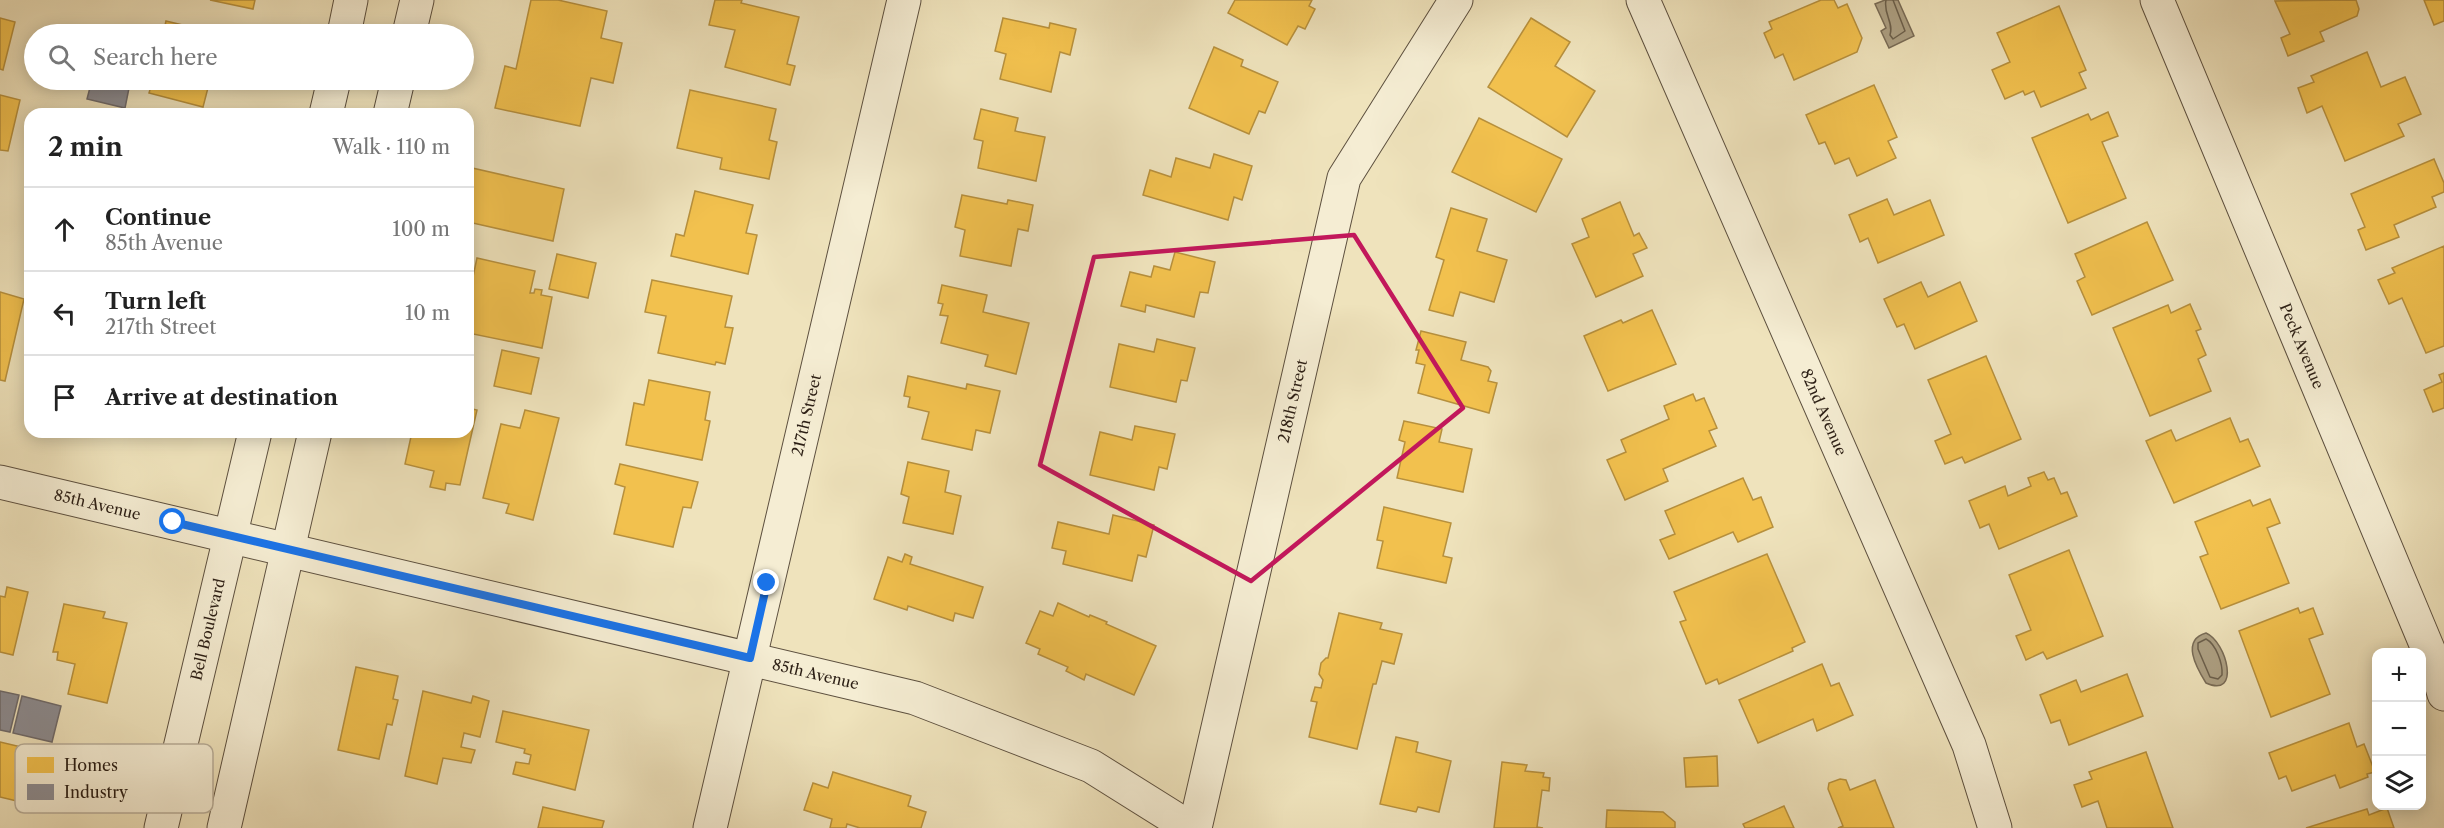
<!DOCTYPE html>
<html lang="en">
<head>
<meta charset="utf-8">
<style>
  body { margin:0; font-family:"Libre Caslon Text",serif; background:#f2f2f2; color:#222 }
  .controls { position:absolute; right:18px; bottom:18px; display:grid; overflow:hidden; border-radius:12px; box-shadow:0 3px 15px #0003 }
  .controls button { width:54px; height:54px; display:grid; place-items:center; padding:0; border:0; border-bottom:2px solid #e0e0e0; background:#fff; color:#222; font:30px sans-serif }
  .stop { position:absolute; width:18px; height:18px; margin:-14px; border:4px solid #1a73e8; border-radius:50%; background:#fff }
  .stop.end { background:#1a73e8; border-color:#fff; box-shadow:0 2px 6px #0008 }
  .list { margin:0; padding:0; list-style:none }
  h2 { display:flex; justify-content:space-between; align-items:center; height:78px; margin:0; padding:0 24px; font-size:26px }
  h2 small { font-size:20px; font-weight:400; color:#767676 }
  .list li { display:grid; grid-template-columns:39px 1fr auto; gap:18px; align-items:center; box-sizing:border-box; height:84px; padding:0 24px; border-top:2px solid #e0e0e0 }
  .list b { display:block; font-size:22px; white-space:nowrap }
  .list p { margin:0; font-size:20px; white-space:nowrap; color:#767676 }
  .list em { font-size:20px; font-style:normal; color:#767676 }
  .icon { flex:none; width:33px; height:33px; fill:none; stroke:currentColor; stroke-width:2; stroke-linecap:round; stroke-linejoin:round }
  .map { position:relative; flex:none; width:2444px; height:828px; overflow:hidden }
  .search { position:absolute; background:#fff; box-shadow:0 3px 15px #0003; left:24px; top:24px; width:450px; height:66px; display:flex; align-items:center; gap:15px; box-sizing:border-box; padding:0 21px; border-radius:33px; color:#767676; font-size:22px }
  .panel { position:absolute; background:#fff; box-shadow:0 3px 15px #0003; left:24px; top:108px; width:450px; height:330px; border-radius:18px }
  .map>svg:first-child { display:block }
</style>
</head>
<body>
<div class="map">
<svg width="2444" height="828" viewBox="0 0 2444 828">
  <rect width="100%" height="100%" fill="#efe3bc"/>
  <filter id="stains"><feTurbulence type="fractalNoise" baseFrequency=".00333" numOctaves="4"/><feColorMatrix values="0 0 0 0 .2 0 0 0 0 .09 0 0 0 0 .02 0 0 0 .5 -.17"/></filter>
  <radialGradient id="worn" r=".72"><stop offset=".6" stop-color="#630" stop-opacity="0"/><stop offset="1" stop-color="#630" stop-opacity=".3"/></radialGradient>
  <g fill="#ada083" stroke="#796c57" stroke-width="1.5">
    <polygon points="1885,0 1898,0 1914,36 1889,48 1881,31 1886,28 1875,4"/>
    <path d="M2206 633C2227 642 2241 699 2206 683 2196 667 2181 640 2206 633Z"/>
  </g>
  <g fill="#f2c14e" stroke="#b7903d" stroke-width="1.5">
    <polygon points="210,0 255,0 253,9"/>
    <polygon points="531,0 558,0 607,11 601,38 622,43 613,83 591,78 580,126 495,108 505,66 516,69"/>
    <polygon points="715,0 742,0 741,3 799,17 787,64 795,66 790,85 725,67 735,30 709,25"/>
    <polygon points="1235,0 1312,0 1309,6 1315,9 1305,29 1298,26 1287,45 1228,13"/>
    <polygon points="1821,0 1834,0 1838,8 1847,4 1862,38 1857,52 1794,80 1783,54 1775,58 1764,33 1772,29 1769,22"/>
    <polygon points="2356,0 2359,9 2357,16 2320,32 2324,41 2288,56 2281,38 2290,34 2275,1"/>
    <polygon points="2424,0 2444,0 2444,21 2434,25"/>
    <polygon points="2059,6 2086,70 2079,73 2086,88 2041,107 2034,91 2025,95 2023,91 2005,99 1992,70 2010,62 1997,33"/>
    <polygon points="0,18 15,22 3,70 0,69"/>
    <polygon points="1003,18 1049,28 1050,23 1076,29 1070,55 1060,52 1051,92 1000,79 1006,54 995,51"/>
    <polygon points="1531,18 1570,42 1555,66 1595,91 1567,137 1488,87"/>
    <polygon points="166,21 220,34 220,31 232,34 163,34"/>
    <polygon points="1214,47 1243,60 1241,66 1278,82 1265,113 1259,111 1249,134 1189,108"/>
    <polygon points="2367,52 2381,87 2405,77 2421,114 2398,124 2404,136 2345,161 2322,106 2307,113 2298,88 2314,82 2311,76"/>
    <polygon points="153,80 210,80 203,107 149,93"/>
    <polygon points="1874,85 1897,137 1888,141 1896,158 1857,176 1849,158 1835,164 1825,142 1819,144 1806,115"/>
    <polygon points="690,90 776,109 769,140 777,142 769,179 720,169 722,158 677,148"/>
    <polygon points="0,95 20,100 8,151 0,150"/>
    <polygon points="981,109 1018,118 1015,131 1045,137 1036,181 978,168 983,141 974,139"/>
    <polygon points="2108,112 2118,136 2102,142 2126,198 2068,223 2032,138 2088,114 2091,120"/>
    <polygon points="1479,118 1562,159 1536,212 1452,172"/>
    <polygon points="1214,154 1252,166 1242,200 1234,197 1228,220 1143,195 1150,170 1171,177 1176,158 1210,168"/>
    <polygon points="2434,159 2444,183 2444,192 2432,197 2436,207 2394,225 2399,237 2366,250 2358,230 2365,227 2351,194"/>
    <polygon points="468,167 564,189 553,241 468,222"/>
    <polygon points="695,191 753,205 746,233 757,235 748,274 671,256 676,234 684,236"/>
    <polygon points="962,195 1007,204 1008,200 1033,205 1028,231 1018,229 1011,266 960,256 965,230 955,227"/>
    <polygon points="1887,199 1894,215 1930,200 1944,235 1878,263 1868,238 1860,242 1849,215"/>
    <polygon points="1620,202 1634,236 1639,233 1647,248 1633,254 1643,276 1596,297 1572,244 1589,237 1582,219"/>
    <polygon points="1451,208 1487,219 1477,251 1507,260 1494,302 1460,292 1453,316 1429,310 1444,260 1436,257"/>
    <polygon points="2147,222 2173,280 2092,315 2077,281 2085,277 2075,254"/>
    <polygon points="2444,246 2444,346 2426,353 2402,298 2389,304 2378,280 2395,273 2392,268"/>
    <polygon points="1175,252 1215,262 1208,293 1200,292 1194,317 1146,305 1145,312 1121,306 1130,272 1151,277 1154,266 1170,270"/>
    <polygon points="557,254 596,263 588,298 549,289"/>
    <polygon points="477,258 535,271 530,293 534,293 535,289 542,290 541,295 552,297 542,348 468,333 468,285 471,286"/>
    <polygon points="652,280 732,296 725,327 733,328 725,364 716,362 715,365 658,353 666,316 645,312"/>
    <polygon points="1921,282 1928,297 1960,282 1977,321 1915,349 1904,324 1897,327 1884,299"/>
    <polygon points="942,285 987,295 983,312 1029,323 1016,374 985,366 988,355 941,343 948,316 940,315 943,304 938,303"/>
    <polygon points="0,292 24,299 5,381 0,380"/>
    <polygon points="2190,304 2201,329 2196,331 2206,355 2198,359 2211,391 2150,416 2113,328 2168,305 2171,313"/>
    <polygon points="1652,310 1676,364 1608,391 1584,336 1621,320 1623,323"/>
    <polygon points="1421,331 1466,342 1461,360 1488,367 1491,371 1488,381 1497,383 1489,413 1418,393 1425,365 1416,363 1419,350 1416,350"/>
    <polygon points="1157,339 1195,348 1187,381 1181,380 1176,402 1110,387 1119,344 1154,352"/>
    <polygon points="502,350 539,358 531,394 494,386"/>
    <polygon points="1986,356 2021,439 1965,463 1962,457 1945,464 1935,441 1951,434 1928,380"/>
    <polygon points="2444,373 2444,408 2433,412 2424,390 2442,382 2439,375"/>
    <polygon points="908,376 966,389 967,384 1000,391 990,433 976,430 972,450 922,439 929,412 908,407 910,397 904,396"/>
    <polygon points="649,380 710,392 705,420 710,421 702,460 626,445 634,403 644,405"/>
    <polygon points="1693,394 1696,401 1704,398 1717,428 1709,431 1716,446 1663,469 1668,481 1625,500 1607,460 1626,452 1621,440 1669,419 1664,406"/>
    <polygon points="468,408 477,410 460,485 446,483 445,490 430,487 434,471 405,464 412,432 468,432"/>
    <polygon points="525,410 559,418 533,520 506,513 509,504 483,498 501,424 520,428"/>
    <polygon points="2230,418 2240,442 2248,439 2260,466 2174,503 2146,441 2171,430 2176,441"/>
    <polygon points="1404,421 1442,429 1439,442 1472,449 1463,492 1397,478 1405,442 1399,440"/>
    <polygon points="1135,426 1175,434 1167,469 1159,467 1154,490 1090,475 1100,432 1132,440"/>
    <polygon points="908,462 949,471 945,492 961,496 953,534 903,523 909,497 901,494"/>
    <polygon points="620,464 698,482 691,508 683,507 673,547 614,534 625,487 615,484"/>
    <polygon points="2044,472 2048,480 2054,478 2061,494 2067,492 2077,516 1999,549 1989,524 1980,528 1969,501 2005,486 2008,496 2031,486 2028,478"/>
    <polygon points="1743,478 1753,500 1761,497 1773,527 1738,542 1733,532 1669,559 1660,540 1675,534 1665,511"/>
    <polygon points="2270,499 2280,523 2267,528 2289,583 2221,609 2200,557 2208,554 2195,522 2250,500 2253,506"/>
    <polygon points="1384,507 1451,523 1443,556 1452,558 1446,583 1377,568 1383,541 1377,540"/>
    <polygon points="1113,515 1154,525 1146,557 1138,555 1132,581 1063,564 1066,551 1052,548 1058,522 1109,534"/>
    <polygon points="2069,550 2103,636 2047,659 2043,652 2026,660 2016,636 2031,630 2009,575"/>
    <polygon points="905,554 912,557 910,564 983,587 973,618 955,613 953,621 908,606 907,610 874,599 888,557 902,562"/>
    <polygon points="1767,554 1805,642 1792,648 1793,651 1719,684 1717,679 1706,684 1680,622 1686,620 1674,592"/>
    <polygon points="7,587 28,592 13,655 0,652 0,596 5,597"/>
    <polygon points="1058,603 1089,617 1090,615 1107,622 1106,624 1156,646 1134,695 1086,674 1084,680 1066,671 1068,667 1038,654 1040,649 1026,643 1040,611 1053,616"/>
    <polygon points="64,604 105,612 103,618 127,623 107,703 68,694 75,664 57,660 58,652 53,652"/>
    <polygon points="2298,608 2300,613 2313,608 2323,634 2309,639 2330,694 2271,717 2239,631"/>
    <polygon points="1339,613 1382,623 1380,629 1402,634 1394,664 1382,661 1376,684 1373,684 1357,749 1309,737 1317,702 1311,701 1315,687 1321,688 1323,680 1319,674 1321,663 1326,658 1328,658"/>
    <polygon points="1822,664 1831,686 1839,683 1853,715 1817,731 1813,719 1758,743 1739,700"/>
    <polygon points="356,667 398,676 393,699 398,700 392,725 387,724 379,759 338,750"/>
    <polygon points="2127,674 2143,716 2069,745 2060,720 2051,723 2040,695 2076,680 2081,692"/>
    <polygon points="423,691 471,703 473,696 489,701 480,737 464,733 461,747 475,750 471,763 443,758 437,784 405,776"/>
    <polygon points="503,711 589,730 575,790 513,774 516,762 529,764 531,755 524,753 525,749 496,742"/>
    <polygon points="2349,723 2357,747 2364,744 2375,772 2367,774 2368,777 2340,788 2335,775 2292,791 2286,776 2279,779 2269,753"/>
    <polygon points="1396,737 1418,742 1416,752 1451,761 1439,812 1418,807 1416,812 1380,804"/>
    <polygon points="0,742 72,759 69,771 73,771 63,812 0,797"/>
    <polygon points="2146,752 2173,828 2107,828 2098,801 2082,807 2074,785 2092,779 2089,772"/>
    <polygon points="1717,756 1718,786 1686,787 1684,758"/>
    <polygon points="1502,762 1527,765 1525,771 1544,773 1543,777 1550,778 1549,791 1542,790 1537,827 1543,828 1494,828"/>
    <polygon points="833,772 911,796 908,806 926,812 921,828 860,828 847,824 846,828 830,828 832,819 804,810 813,783 828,788"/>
    <polygon points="1840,779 1846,780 1850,790 1875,780 1894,828 1838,828 1843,826 1828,789 1829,783"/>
    <polygon points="1784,806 1794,828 1745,828 1743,824"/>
    <polygon points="543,807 604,821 602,828 538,828"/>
    <polygon points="2387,808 2394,828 2306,828 2367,809 2369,815"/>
    <polygon points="1607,810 1663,812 1675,822 1675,828 1606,828"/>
  </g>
  <g fill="#8d8d92" stroke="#706c6c" stroke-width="1.5">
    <polygon points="92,80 117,80 130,83 125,108 87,99"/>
    <polygon points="0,691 19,695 10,732 0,730"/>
    <polygon points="22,696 61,706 52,742 13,733"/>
  </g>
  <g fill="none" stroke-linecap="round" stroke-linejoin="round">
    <g stroke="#6c604c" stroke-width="1.5">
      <path d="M1886 0C1883 14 1894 22 1890 35L1893 39 1905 31 1893 0"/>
      <path d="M2206 639C2216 644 2223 664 2222 675L2218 679 2210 677 2198 649V643Z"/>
    </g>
    <defs>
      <g id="minor">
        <path id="s1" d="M1643 0 1969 745 1995 828"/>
        <path id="s2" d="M2157 0 2438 673 2444 694"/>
        <polyline points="344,34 351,0"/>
        <polyline points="409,34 417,0"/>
        <polyline points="326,114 334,80"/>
        <polyline points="390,114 398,80"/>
        <path id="s3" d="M0 482 915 698 1091 766 1190 828"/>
        <path id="s4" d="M161 828 255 432"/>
        <polyline points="224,828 315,432"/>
        <path id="s5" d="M710 828 904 0"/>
        <path id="s6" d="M1195 828 1344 178 1456 0"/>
      </g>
    </defs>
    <use href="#minor" stroke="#5d503f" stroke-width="35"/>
    <use href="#minor" stroke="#f5edd3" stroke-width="33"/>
  </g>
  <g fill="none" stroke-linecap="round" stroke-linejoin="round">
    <polyline stroke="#1a73e8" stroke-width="8" points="173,522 750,658 767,583"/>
  </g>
  <path fill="none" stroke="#c2185b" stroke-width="4.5" stroke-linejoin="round" d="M1354 235 1463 408 1251 581 1040 465 1094 257Z"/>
  <g text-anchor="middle" stroke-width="6" stroke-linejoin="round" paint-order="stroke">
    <g font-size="15" fill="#2c1f15" stroke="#f5edd3">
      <text dy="5" stroke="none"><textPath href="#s2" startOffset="375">Peck Avenue</textPath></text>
      <text dy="5" stroke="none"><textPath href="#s6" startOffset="438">218th Street</textPath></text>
      <text dy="5" stroke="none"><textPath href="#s1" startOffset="450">82nd Avenue</textPath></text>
      <text dy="5" stroke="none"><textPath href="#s5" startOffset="424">217th Street</textPath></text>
      <text dy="5" stroke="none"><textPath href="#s3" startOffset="100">85th Avenue</textPath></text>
      <text dy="5" stroke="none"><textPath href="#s4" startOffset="204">Bell Boulevard</textPath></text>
      <text dy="5" stroke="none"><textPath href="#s3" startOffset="838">85th Avenue</textPath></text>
    </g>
  </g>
  <rect x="15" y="744" width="198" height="69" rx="9" fill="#f5edd3" stroke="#b9af9a" stroke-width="1.5"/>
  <rect x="27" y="757" width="27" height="16" fill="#f2c14e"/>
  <rect x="27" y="784" width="27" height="16" fill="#8d8d92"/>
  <g font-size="16" fill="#2c1f15">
    <text x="64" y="771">Homes</text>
    <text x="64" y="798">Industry</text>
  </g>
  <rect width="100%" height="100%" filter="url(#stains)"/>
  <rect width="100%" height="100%" fill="url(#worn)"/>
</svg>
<div class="controls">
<button>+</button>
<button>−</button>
<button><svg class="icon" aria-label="layers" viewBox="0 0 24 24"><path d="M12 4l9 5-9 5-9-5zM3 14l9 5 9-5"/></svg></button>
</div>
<div class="stop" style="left:173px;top:522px"></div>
<div class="stop end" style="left:767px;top:583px"></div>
<div class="search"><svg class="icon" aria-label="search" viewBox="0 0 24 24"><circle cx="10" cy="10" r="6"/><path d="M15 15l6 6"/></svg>Search here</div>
<section class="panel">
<h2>2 min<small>Walk · 110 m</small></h2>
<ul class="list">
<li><svg class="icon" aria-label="ahead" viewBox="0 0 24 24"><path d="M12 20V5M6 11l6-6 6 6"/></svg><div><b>Continue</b><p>85th Avenue</p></div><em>100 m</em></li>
<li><svg class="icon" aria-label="left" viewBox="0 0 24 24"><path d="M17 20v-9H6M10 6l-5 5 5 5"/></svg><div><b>Turn left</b><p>217th Street</p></div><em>10 m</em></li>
<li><svg class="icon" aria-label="arrive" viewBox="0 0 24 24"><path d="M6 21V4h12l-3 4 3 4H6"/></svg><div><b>Arrive at destination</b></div></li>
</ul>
</section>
</div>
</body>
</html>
